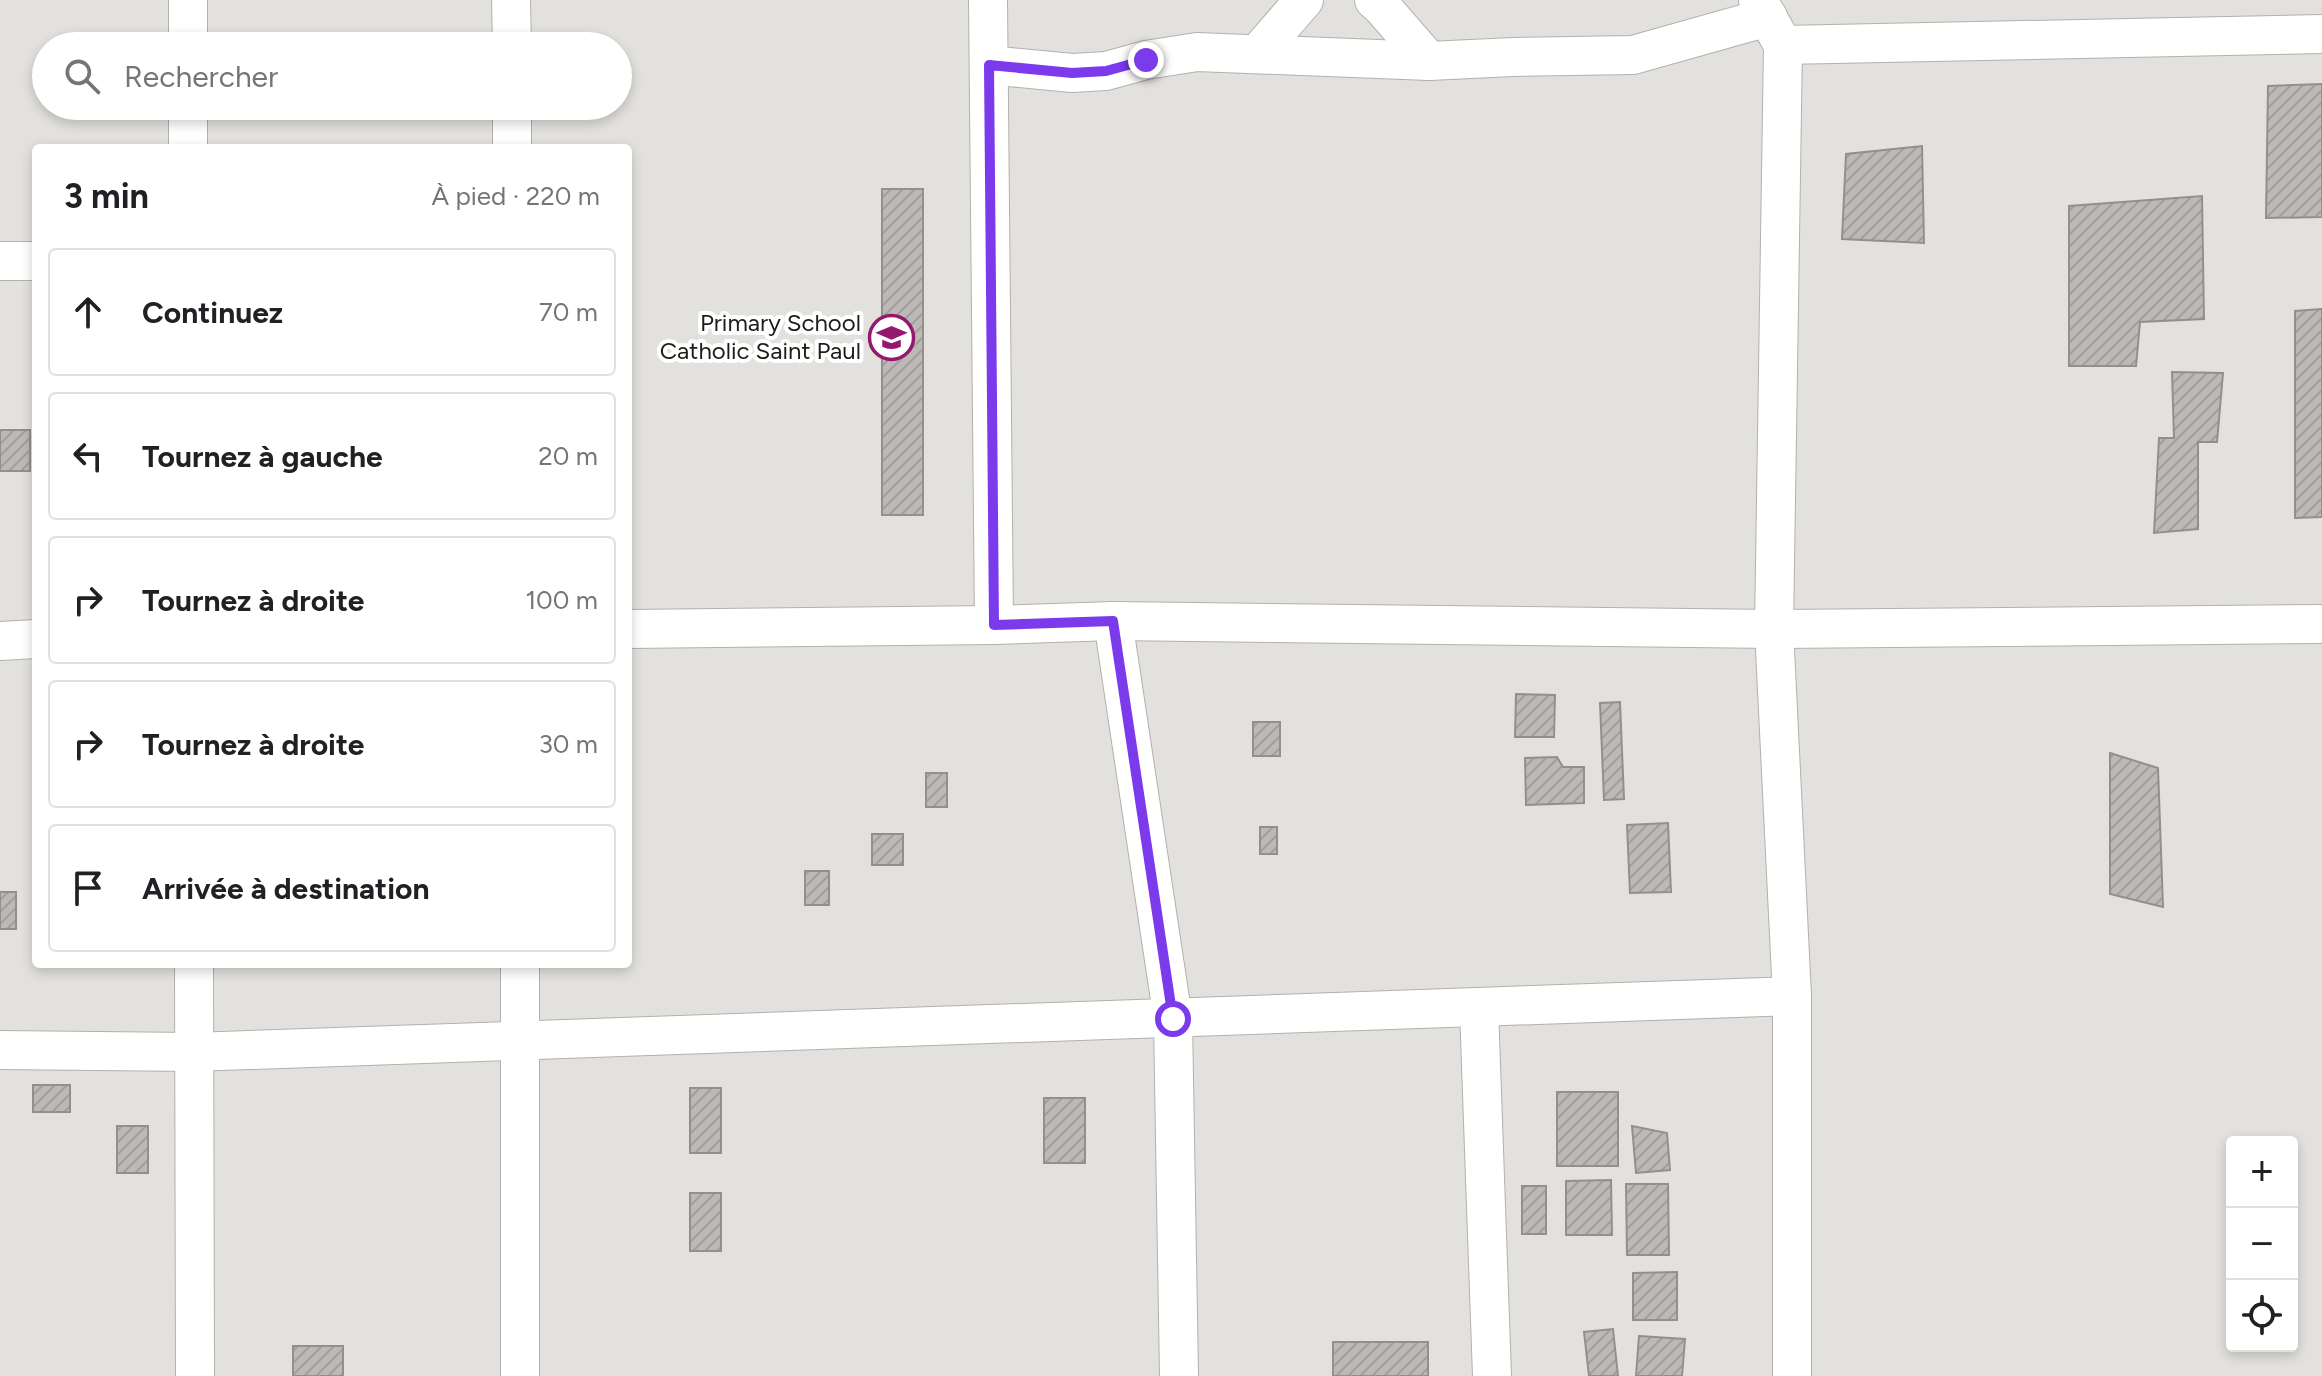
<!DOCTYPE html>
<html lang="fr">
<head>
<meta charset="utf-8">
<style>
  body { margin:0; font-family:Figtree,sans-serif; background:#f6f6f6; color:#202124 }
  .controls { position:absolute; right:24px; bottom:24px; display:grid; overflow:hidden; border-radius:8px; box-shadow:0 4px 12px #0003 }
  .controls button { width:72px; height:72px; display:grid; place-items:center; padding:0; border:0; border-bottom:2px solid #e0e0e0; background:#fff; color:#202124; font:40px sans-serif }
  .stop { position:absolute; width:24px; height:24px; margin:-18px; border:6px solid #7c3aed; border-radius:50%; background:#fff }
  .stop.end { background:#7c3aed; border-color:#fff; box-shadow:0 2px 8px #0008 }
  .list { margin:0; padding:0; list-style:none }
  h2 { display:flex; justify-content:space-between; align-items:center; height:104px; margin:0; padding:0 32px; font-size:34px }
  h2 small { font-size:26px; font-weight:400; color:#757577 }
  .list li { display:grid; grid-template-columns:52px 1fr auto; gap:24px; align-items:center; box-sizing:border-box; height:128px; margin:0 16px 16px; padding:0 16px; border:2px solid #e0e0e0; border-radius:8px }
  .list b { display:block; font-size:30px; white-space:nowrap }
  .list em { font-size:26px; font-style:normal; color:#757577 }
  .icon { flex:none; width:44px; height:44px; fill:none; stroke:currentColor; stroke-width:2; stroke-linecap:round; stroke-linejoin:round }
  .map { position:relative; flex:none; width:2322px; height:1376px; overflow:hidden }
  .search { position:absolute; background:#fff; box-shadow:0 4px 12px #0003; left:32px; top:32px; width:600px; height:88px; display:flex; align-items:center; gap:20px; box-sizing:border-box; padding:0 28px; border-radius:44px; color:#757577; font-size:30px }
  .panel { position:absolute; background:#fff; box-shadow:0 4px 12px #0003; left:32px; top:144px; width:600px; height:824px; border-radius:8px }
  .map>svg:first-child { display:block }
</style>
</head>
<body>
<div class="map">
<svg width="2322" height="1376" viewBox="0 0 2322 1376">
  <defs>
    <pattern id="building-hatch" width="6" height="6" patternUnits="userSpaceOnUse" patternTransform="scale(2)"><rect width="6" height="6" fill="#bcb9b6"/><path d="M-1 1l2-2M0 6l6-6M5 7l2-2" fill="none" stroke="#a19e9c"/></pattern>
  </defs>
  <rect width="100%" height="100%" fill="#e2e1dd"/>
  <g fill="url(#building-hatch)" stroke="#92908d" stroke-width="2">
    <polygon points="2322,84 2322,217 2266,218 2268,86"/>
    <polygon points="1922,146 1924,243 1842,239 1846,154"/>
    <rect x="882" y="189" width="41" height="326"/>
    <polygon points="2202,196 2204,319 2140,322 2136,366 2069,366 2069,206"/>
    <polygon points="2322,309 2322,517 2295,518 2295,311"/>
    <polygon points="2172,372 2223,373 2217,442 2198,442 2198,529 2154,533 2159,438 2174,438"/>
    <rect x="0" y="430" width="30" height="41"/>
    <polygon points="1516,694 1555,695 1554,737 1515,737"/>
    <polygon points="1620,702 1624,799 1604,800 1600,703"/>
    <rect x="1253" y="722" width="27" height="34"/>
    <polygon points="2110,753 2158,768 2163,907 2110,894"/>
    <polygon points="1557,757 1563,767 1584,767 1584,803 1526,805 1525,758"/>
    <rect x="926" y="773" width="21" height="34"/>
    <polygon points="1668,823 1671,892 1630,893 1627,825"/>
    <rect x="1260" y="827" width="17" height="27"/>
    <rect x="872" y="834" width="31" height="31"/>
    <rect x="805" y="871" width="24" height="34"/>
    <rect x="0" y="892" width="16" height="37"/>
    <rect x="33" y="1085" width="37" height="27"/>
    <rect x="690" y="1088" width="31" height="65"/>
    <rect x="1557" y="1092" width="61" height="74"/>
    <rect x="1044" y="1098" width="41" height="65"/>
    <rect x="117" y="1126" width="31" height="47"/>
    <polygon points="1632,1126 1667,1133 1670,1170 1636,1173"/>
    <polygon points="1611,1180 1612,1235 1566,1235 1566,1181"/>
    <polygon points="1626,1184 1668,1184 1669,1255 1627,1255"/>
    <rect x="1522" y="1186" width="24" height="48"/>
    <rect x="690" y="1193" width="31" height="58"/>
    <polygon points="1677,1272 1677,1320 1633,1320 1633,1273"/>
    <polygon points="1613,1329 1618,1376 1589,1376 1584,1332"/>
    <polygon points="1639,1336 1685,1339 1682,1376 1636,1376"/>
    <rect x="1333" y="1342" width="95" height="34"/>
    <rect x="293" y="1346" width="50" height="30"/>
  </g>
  <g fill="none" stroke-linecap="round" stroke-linejoin="round">
    <defs>
      <g id="minor">
        <polyline points="188,0 188,46"/>
        <polyline points="511,0 512,46"/>
        <polyline points="988,0 994,625"/>
        <polyline points="1374,0 1382,7 1429,61 1513,57 1633,55 1768,17"/>
        <polyline points="1758,0 1783,45 1774,629 1792,996 1792,1376"/>
        <polyline points="1783,45 2322,34"/>
        <polyline points="1258,53 1304,0"/>
        <polyline points="989,65 1072,73 1106,71 1146,60 1197,52 1429,61"/>
        <polyline points="188,106 188,148"/>
        <polyline points="512,106 512,148"/>
        <polyline points="0,261 36,261"/>
        <polyline points="1113,621 1173,1019 1179,1376"/>
        <polyline points="628,629 994,625 1113,621 1774,629 2322,624"/>
        <polyline points="0,641 36,639"/>
        <polyline points="194,964 195,1376"/>
        <polyline points="1479,1008 1492,1376"/>
        <polyline points="0,1050 193,1052 1792,996"/>
        <polyline points="520,1376 520,964"/>
      </g>
    </defs>
    <use href="#minor" stroke="#b3b1ae" stroke-width="40"/>
    <use href="#minor" stroke="#fff" stroke-width="38"/>
  </g>
  <g fill="none" stroke-linecap="round" stroke-linejoin="round">
    <polyline stroke="#7c3aed" stroke-width="10" points="1146,60 1106,71 1072,73 989,65 994,625 1113,621 1173,1019"/>
  </g>
  <defs>
    <symbol id="school-ring" viewBox="-11 -11 22 22"><circle r="9.5" fill="#fff" stroke="#961770" stroke-width="1.5"/><path d="M0-5L7-2L0 1L-7-2ZM-4 1L0 2.5L4 1V4Q0 6-4 4Z" fill="#961770"/></symbol>
  </defs>
  <g fill-rule="evenodd">
    <use href="#school-ring" x="866" y="312" width="51" height="51"/>
  </g>
  <g text-anchor="middle" stroke-width="8" stroke-linejoin="round" paint-order="stroke">
    <g font-size="24" fill="#1c1c1a" stroke="#fff" text-anchor="end">
      <text x="861" y="331">Primary School<tspan x="861" dy="28">Catholic Saint Paul</tspan></text>
    </g>
  </g>
</svg>
<div class="controls">
<button>+</button>
<button>−</button>
<button><svg class="icon" aria-label="locate" viewBox="0 0 24 24"><circle cx="12" cy="12" r="6"/><path d="M12 2v4M12 18v4M2 12h4M18 12h4"/></svg></button>
</div>
<div class="stop" style="left:1173px;top:1019px"></div>
<div class="stop end" style="left:1146px;top:60px"></div>
<div class="search"><svg class="icon" aria-label="search" viewBox="0 0 24 24"><circle cx="10" cy="10" r="6"/><path d="M15 15l6 6"/></svg>Rechercher</div>
<section class="panel">
<h2>3 min<small>À pied · 220 m</small></h2>
<ul class="list">
<li><svg class="icon" aria-label="ahead" viewBox="0 0 24 24"><path d="M12 20V5M6 11l6-6 6 6"/></svg><div><b>Continuez</b></div><em>70 m</em></li>
<li><svg class="icon" aria-label="left" viewBox="0 0 24 24"><path d="M17 20v-9H6M10 6l-5 5 5 5"/></svg><div><b>Tournez à gauche</b></div><em>20 m</em></li>
<li><svg class="icon" aria-label="right" viewBox="0 0 24 24"><path d="M7 20v-9h11M14 6l5 5-5 5"/></svg><div><b>Tournez à droite</b></div><em>100 m</em></li>
<li><svg class="icon" aria-label="right" viewBox="0 0 24 24"><path d="M7 20v-9h11M14 6l5 5-5 5"/></svg><div><b>Tournez à droite</b></div><em>30 m</em></li>
<li><svg class="icon" aria-label="arrive" viewBox="0 0 24 24"><path d="M6 21V4h12l-3 4 3 4H6"/></svg><div><b>Arrivée à destination</b></div></li>
</ul>
</section>
</div>
</body>
</html>
